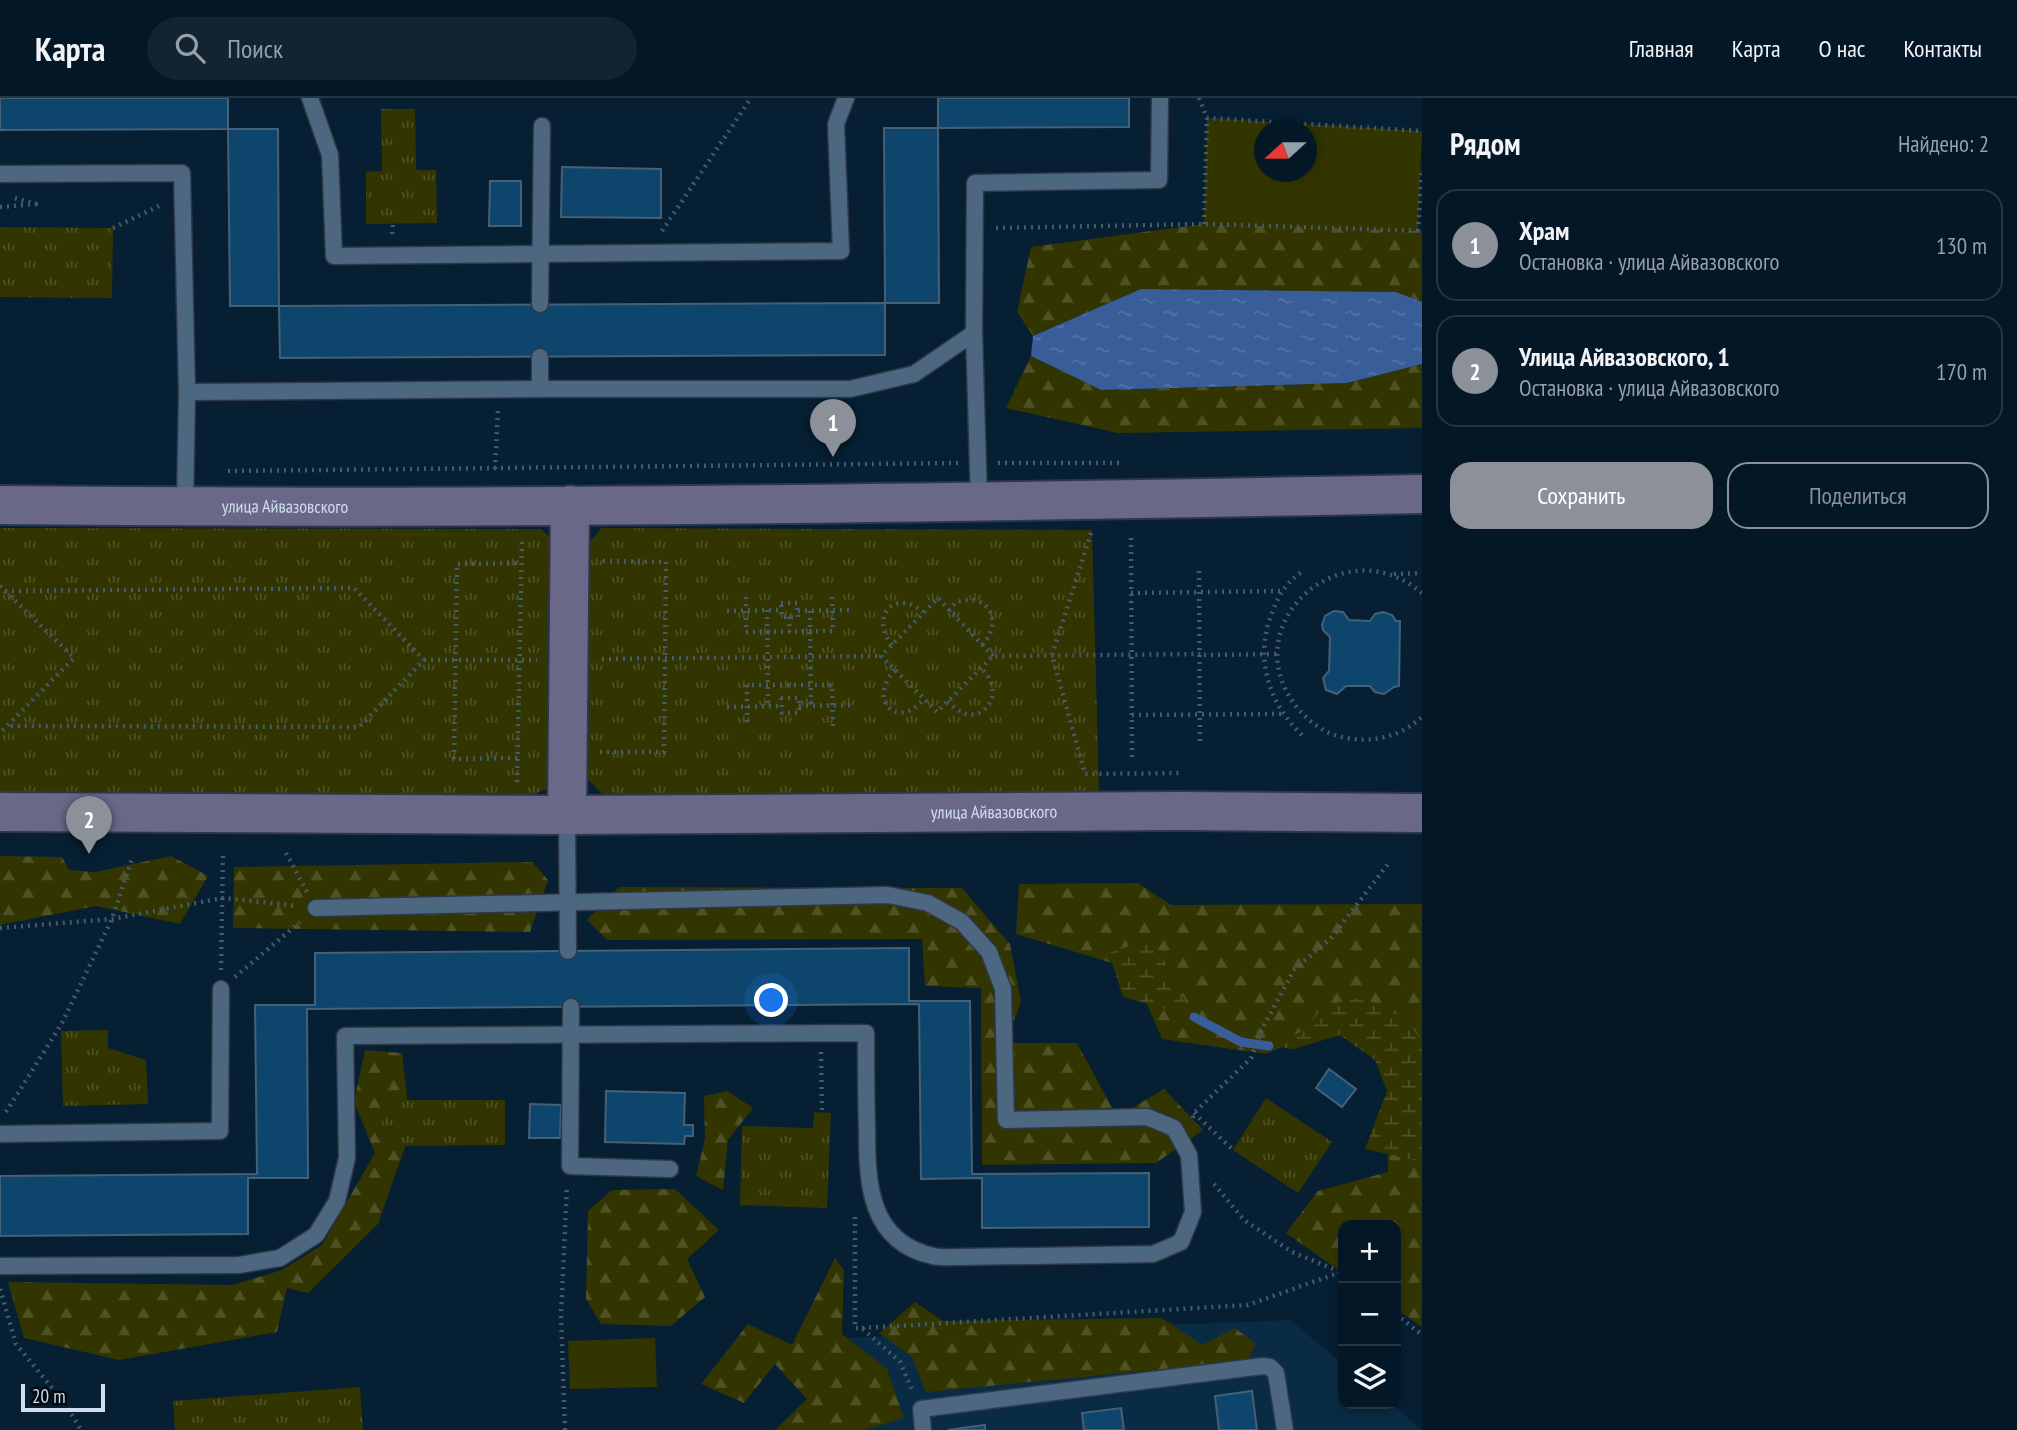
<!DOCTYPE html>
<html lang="ru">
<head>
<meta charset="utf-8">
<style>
  body { margin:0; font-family:"PT Sans Narrow",sans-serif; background:#122432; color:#f1f3f6 }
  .controls { position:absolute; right:21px; bottom:21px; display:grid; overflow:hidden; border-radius:14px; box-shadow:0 4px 10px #0003 }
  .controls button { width:63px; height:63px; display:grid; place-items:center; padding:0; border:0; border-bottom:2px solid #253643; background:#041726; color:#f1f3f6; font:35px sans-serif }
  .compass { position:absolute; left:1254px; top:21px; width:63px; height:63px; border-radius:50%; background:#041726; box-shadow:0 4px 10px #0003; rotate:249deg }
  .scale { position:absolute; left:21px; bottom:18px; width:84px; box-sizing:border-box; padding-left:7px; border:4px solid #cfdeec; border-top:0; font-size:19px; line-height:24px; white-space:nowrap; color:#cfdeec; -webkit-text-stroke:5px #020811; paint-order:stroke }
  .you { position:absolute; left:772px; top:903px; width:24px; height:24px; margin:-18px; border:5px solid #fff; border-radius:50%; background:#1a73e8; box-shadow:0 0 0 10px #1a73e833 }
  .badge { display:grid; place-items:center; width:46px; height:46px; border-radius:50%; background:#8c9099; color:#fff; font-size:23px; font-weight:700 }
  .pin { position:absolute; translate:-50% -58px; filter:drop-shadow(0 2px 4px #0008) }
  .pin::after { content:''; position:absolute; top:37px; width:24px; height:21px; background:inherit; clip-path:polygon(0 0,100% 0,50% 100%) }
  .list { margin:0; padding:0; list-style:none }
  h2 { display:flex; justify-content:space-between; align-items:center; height:91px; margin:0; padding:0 28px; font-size:30px }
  h2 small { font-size:23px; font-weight:400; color:#979fa7 }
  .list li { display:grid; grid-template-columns:46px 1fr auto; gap:21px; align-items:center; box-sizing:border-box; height:112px; margin:0 14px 14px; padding:0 14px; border:2px solid #253643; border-radius:21px }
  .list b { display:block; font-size:26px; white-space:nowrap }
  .list p { margin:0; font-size:23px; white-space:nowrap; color:#979fa7 }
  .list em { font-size:23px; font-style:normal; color:#979fa7 }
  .actions { display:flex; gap:14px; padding:21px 28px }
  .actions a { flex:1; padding:16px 0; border:2px solid #8c9099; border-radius:21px; text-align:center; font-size:24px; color:#8c9099 }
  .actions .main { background:#8c9099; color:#fff }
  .icon { flex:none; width:38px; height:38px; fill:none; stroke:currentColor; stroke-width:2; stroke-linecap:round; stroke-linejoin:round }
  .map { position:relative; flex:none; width:1422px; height:1332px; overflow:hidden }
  header { display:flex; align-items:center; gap:42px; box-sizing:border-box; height:98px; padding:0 35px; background:#041726; border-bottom:2px solid #253643 }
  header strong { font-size:33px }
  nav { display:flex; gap:38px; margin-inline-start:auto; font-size:24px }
  .search { width:490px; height:63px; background:#122432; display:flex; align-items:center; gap:18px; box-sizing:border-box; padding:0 24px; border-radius:38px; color:#979fa7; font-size:26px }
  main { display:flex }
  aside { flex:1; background:#041726 }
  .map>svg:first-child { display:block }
</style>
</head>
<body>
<header>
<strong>Карта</strong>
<div class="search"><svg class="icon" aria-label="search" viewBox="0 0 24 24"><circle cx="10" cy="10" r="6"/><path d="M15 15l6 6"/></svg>Поиск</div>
<nav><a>Главная</a><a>Карта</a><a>О нас</a><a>Контакты</a></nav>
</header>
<main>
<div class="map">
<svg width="1422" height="1332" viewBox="0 0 1422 1332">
  <defs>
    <pattern id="forest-firs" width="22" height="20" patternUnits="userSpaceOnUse" patternTransform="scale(1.75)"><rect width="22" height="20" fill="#323500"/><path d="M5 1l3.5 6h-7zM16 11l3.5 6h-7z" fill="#4f5225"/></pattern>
    <pattern id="wetland-marsh" width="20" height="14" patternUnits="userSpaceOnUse" patternTransform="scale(1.75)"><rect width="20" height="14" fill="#323500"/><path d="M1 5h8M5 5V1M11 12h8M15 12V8" fill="none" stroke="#4f5225"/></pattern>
    <pattern id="park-tufts" width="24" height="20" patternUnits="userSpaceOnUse" patternTransform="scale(1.75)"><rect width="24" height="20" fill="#323500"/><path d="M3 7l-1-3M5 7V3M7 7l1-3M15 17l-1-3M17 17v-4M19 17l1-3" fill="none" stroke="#4f5225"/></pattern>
    <pattern id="water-ripples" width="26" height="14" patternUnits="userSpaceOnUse" patternTransform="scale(1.75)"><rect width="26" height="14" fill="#385d99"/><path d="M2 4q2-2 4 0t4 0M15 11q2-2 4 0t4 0" fill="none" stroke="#5474a7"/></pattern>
  </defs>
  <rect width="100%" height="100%" fill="#061f33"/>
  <polygon fill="#092b43" points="1290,1222 1343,1266 1343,1306 1392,1306 1422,1332 806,1332 842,1240"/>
  <g fill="#323500" fill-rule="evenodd">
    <path d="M1207 20 1422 33 1418 133 1204 126ZM1265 32H1307V74H1265Z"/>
    <polygon points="655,1240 657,1289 570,1291 568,1243"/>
  </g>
  <g fill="url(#forest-firs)">
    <polygon points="1204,126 1422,133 1422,204 1396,194 1141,191 1033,238 1017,214 1031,149"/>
    <polygon points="1031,258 1101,292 1347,285 1422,266 1422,330 1118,335 1006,310"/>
    <polygon points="0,758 62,759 69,772 95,774 171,758 208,778 180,826 96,808 0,827"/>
    <polygon points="532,764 548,782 530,834 233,830 234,769"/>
    <polygon points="1138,785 1171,807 1422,806 1422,1229 1396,1211 1396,1127 1343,1127 1343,1175 1286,1135 1318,1093 1388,1074 1387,1010 1407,958 1344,919 1266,956 1162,941 1132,871 1016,836 1019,786"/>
    <polygon points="619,789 962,790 1010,846 1021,904 1006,945 1077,945 1117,1019 1164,991 1203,1032 1156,1065 982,1067 981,890 925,888 922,841 607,842 587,822"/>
    <polygon points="365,952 402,955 411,1032 378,1126 308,1195 287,1190 277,1234 119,1262 24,1240 8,1184 232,1187 282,1172 322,1147 375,1055 354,1004"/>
    <polygon points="727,993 753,1010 728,1042 723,1092 696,1078 705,1041 704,998"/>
    <polygon points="675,1091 719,1132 687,1161 705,1199 671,1228 601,1226 586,1201 588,1113 612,1092"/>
    <polygon points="835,1160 844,1172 842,1236 887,1271 904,1320 865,1332 775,1332 807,1301 775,1266 744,1305 701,1286 748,1226 792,1247"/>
    <polygon points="915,1204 943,1223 1162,1220 1202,1247 1235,1230 1256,1246 1248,1263 926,1294 912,1259 879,1235"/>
  </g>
  <g fill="url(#wetland-marsh)">
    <polygon points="1152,840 1194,919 1123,899 1109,855"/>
    <polygon points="1362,899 1406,921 1422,943 1422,1060 1419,1063 1365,1051 1387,993 1375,962 1340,937 1294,951 1269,948 1305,932 1323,908"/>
  </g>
  <g fill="url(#park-tufts)">
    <polygon points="381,11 415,11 416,72 436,72 437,125 366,126 366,74 382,73"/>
    <polygon points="0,129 113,130 112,200 0,199"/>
    <polygon points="0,430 541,431 556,445 551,689 526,700 0,702"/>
    <polygon points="602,430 1092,432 1099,696 606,700 583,676 587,447"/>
    <polygon points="108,932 108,950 146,962 148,1006 63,1008 61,933"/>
    <polygon points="1266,1000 1332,1044 1298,1095 1233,1052"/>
    <polygon points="382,1002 505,1002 505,1047 382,1048"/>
    <polygon points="814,1014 831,1015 827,1110 740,1107 742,1028 813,1030"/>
    <polygon points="360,1289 363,1332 175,1332 173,1303"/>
  </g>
  <polygon fill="url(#water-ripples)" points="1141,191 1396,194 1422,204 1422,266 1347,285 1101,292 1031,258 1033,238"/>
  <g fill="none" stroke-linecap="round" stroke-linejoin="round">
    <polyline stroke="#385d99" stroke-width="9" points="1194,919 1241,944 1269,948"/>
  </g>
  <g fill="#0e456c" stroke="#456077" stroke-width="2">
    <polygon points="0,0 228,0 228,31 0,32"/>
    <polygon points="938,0 1129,0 1129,29 938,30"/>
    <polygon points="884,30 938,30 939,205 885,205"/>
    <polygon points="228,31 278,31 279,208 230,208"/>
    <polygon points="562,69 661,71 661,120 561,119"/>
    <polygon points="490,83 521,83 521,128 489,128"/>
    <polygon points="885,205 885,257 280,260 279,208"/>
    <polygon points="1334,513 1343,514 1349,522 1370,523 1375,516 1383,514 1392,517 1396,523 1400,523 1399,588 1394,589 1384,596 1375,594 1370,588 1346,588 1337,596 1326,592 1323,580 1329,573 1330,539 1323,532 1322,527 1325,518"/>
    <polygon points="909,850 909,903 970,903 972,1076 1149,1075 1149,1129 982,1130 982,1080 921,1081 919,906 307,911 308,1080 248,1080 248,1136 0,1138 0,1078 257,1076 255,907 315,907 315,855"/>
    <polygon points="1329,971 1356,991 1342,1009 1316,990"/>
    <polygon points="606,993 685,995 684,1027 693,1027 693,1038 685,1038 684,1046 605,1044"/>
    <polygon points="530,1006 561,1007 560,1040 529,1040"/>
    <polygon points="1252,1293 1257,1332 1219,1332 1215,1298"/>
    <polygon points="1121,1310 1124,1332 1084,1332 1082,1315"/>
    <polygon points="985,1327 985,1332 948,1332"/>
  </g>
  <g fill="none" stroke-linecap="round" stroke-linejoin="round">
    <defs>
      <g id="lane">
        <polyline points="310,0 330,57 334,158 841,153 836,26 846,0"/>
        <polyline points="0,76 182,75 187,294 185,408"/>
        <polyline points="540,206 542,28"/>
        <polyline points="540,291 540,259"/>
        <polyline points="187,294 540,291 850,291 914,276 974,235"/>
        <polyline points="979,403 974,235 975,85 1159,82 1160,0"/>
        <polyline points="567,717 568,853"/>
        <polyline points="571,909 570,1068 670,1071"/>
        <polyline points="0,1036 220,1033 221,891"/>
        <path d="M0 1168 239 1167 280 1160 316 1137 337 1103 347 1060 345 938 866 935C866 968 866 1000 867 1032 867 1085 869 1144 933 1158 941 1160 951 1159 960 1159L1153 1156 1181 1144 1193 1114 1189 1057 1174 1030 1147 1019 1006 1022 1003 891 989 854 962 824 928 805 888 797 316 810"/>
        <polyline points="923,1332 921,1311 1263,1268 1270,1269 1276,1275 1285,1332"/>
      </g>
      <g id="secondary">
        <path id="s1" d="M0 407C474 412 948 405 1422 396"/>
        <path id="s2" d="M0 714 567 717 1180 713 1422 715"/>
        <polyline points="567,717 570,407"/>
      </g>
    </defs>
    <use href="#lane" stroke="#2e3748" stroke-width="19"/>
    <use href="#secondary" stroke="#2e3748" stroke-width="42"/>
    <g stroke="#455b6d" stroke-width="4.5" stroke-dasharray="2 5" stroke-linecap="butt">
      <polyline points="1199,0 1207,20 1422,33"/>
      <polyline points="0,109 36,106 14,100"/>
      <polyline points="1204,126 1207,20"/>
      <polyline points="113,130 163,106"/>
      <polyline points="996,130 1204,126 1422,133"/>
      <polyline points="662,133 751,0"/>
      <polyline points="1418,133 1422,71"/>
      <polyline points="392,136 393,125"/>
      <polyline points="998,365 1119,365"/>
      <polyline points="495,371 498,312"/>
      <polyline points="228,373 958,365"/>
      <polyline points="1091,435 1052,557 1085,676 1179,675"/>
      <polyline points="1131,440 1132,660"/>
      <polyline points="1199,473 1200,646"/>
      <polyline points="1394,476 1422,475"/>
      <polyline points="0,488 74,560 0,635"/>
      <polyline points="5,493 354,490 424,562 359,629 7,628"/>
      <polyline points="1131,495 1282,493"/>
      <path d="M1422 495C1343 428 1234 525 1295 607 1307 622 1323 635 1342 639 1371 646 1400 639 1422 619"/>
      <polyline points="746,499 746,534 833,533 832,496"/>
      <polygon points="781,505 797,505 798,519 782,519"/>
      <polyline points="767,512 768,608"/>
      <polyline points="727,513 781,512"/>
      <polyline points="798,513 852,512"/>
      <polyline points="810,513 811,608"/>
      <path d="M949 513 955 505C987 492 1005 523 982 547"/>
      <polyline points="789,519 790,534"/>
      <path d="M892 547C869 518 895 490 923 514"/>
      <polyline points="1204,557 1279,556"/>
      <polyline points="993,558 938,500 881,558 937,614 993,558 1204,556"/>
      <polyline points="602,561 881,558"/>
      <polyline points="424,562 537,562"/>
      <path d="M895 572C867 602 897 633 924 601"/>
      <polygon points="781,600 799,600 799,615 782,615"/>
      <path d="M948 603C952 607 956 611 961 614 984 626 1007 594 981 570"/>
      <polyline points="799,608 851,607"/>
      <polyline points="727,609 781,608"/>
      <polyline points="1132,617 1283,616"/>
      <polyline points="747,624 747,587 832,587 833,629"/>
      <path d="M1302 637C1267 604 1254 557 1273 512 1280 495 1287 484 1302 474"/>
      <polyline points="600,654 664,654 666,464 600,463"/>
      <polyline points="517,660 454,661 457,466 521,465"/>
      <polyline points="517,684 522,440"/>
      <polyline points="286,755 307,794"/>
      <polyline points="0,830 112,821 223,800 298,808"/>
      <polyline points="221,872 223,755"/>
      <polyline points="235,879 300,824"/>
      <polyline points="821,954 822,1014"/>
      <polyline points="6,1014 62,925 112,821 133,758"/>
      <polyline points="1194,1015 1233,1052"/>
      <polyline points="1193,1020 1194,1015 1251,960 1263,929 1294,872 1332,839 1388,766"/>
      <polyline points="1214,1086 1244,1122 1292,1154 1343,1175"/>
      <polyline points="855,1119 855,1230 862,1230 900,1264 913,1294"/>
      <polyline points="0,1191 16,1246 66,1307 81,1332"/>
      <polyline points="1396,1216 1422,1237"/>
      <polyline points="862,1230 1248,1207 1341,1174"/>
      <polyline points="565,1332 561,1217 567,1088"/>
    </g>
    <use href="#lane" stroke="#4c677f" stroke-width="16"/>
    <use href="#secondary" stroke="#696888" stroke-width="38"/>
  </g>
  <g text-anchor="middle" stroke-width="7" stroke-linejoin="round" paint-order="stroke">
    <g font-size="18" fill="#cfdeec" stroke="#020811">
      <text dy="6" stroke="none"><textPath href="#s1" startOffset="285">улица Айвазовского</textPath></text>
      <text dy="6" stroke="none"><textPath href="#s2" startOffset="994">улица Айвазовского</textPath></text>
    </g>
  </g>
</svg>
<div class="controls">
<button>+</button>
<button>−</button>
<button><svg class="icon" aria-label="layers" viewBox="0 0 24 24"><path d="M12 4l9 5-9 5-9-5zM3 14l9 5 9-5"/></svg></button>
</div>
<svg class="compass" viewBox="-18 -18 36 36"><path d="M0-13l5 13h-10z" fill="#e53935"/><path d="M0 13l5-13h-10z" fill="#979fa7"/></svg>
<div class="scale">20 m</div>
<div class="you"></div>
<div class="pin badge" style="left:833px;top:359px">1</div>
<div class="pin badge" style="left:89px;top:756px">2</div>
</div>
<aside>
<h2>Рядом<small>Найдено: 2</small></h2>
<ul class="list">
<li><span class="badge">1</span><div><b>Храм</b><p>Остановка · улица Айвазовского</p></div><em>130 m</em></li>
<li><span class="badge">2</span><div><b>Улица Айвазовского, 1</b><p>Остановка · улица Айвазовского</p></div><em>170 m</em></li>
</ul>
<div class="actions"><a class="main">Сохранить</a><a>Поделиться</a></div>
</aside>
</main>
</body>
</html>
